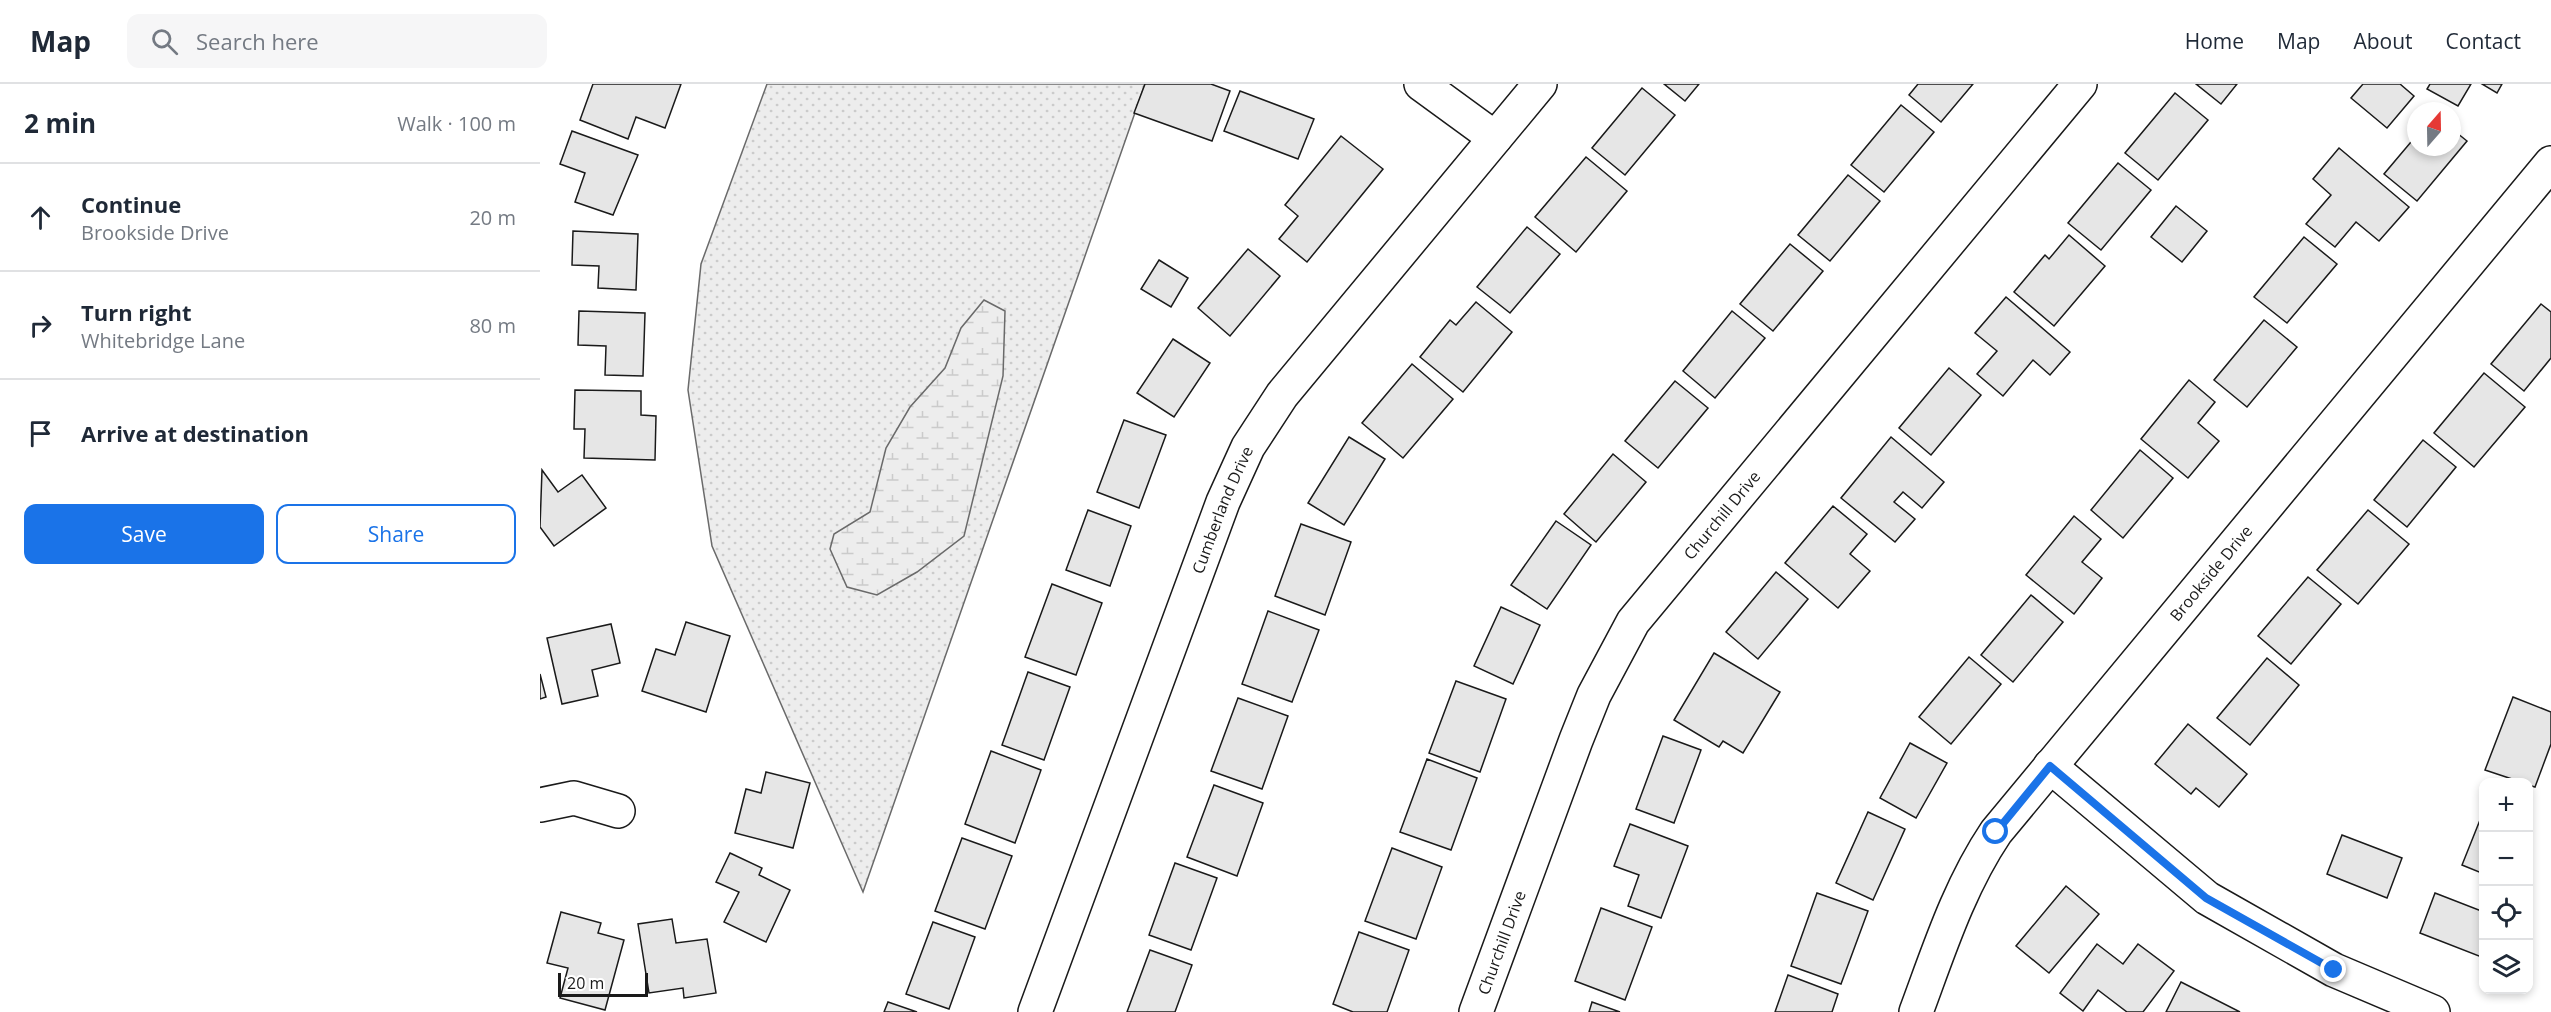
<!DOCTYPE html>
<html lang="en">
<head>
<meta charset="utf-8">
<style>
  body { margin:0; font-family:"Open Sans",sans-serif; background:#f6f6f7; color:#1f2937 }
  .controls { position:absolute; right:18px; bottom:18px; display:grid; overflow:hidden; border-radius:12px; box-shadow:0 3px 9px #0003 }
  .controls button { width:54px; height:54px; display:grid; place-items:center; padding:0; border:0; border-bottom:2px solid #e0e1e3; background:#fff; color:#1f2937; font:30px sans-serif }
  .compass { position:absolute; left:1867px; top:18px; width:54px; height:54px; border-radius:50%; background:#fff; box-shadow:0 3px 9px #0003; rotate:20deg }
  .scale { position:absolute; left:18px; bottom:15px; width:90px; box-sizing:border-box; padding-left:6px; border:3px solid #1a1a1a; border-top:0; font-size:16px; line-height:21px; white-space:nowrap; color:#1a1a1a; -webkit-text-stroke:4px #fff; paint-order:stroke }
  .stop { position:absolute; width:18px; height:18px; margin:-14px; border:4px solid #1a73e8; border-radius:50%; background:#fff }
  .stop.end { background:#1a73e8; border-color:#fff; box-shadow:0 2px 6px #0008 }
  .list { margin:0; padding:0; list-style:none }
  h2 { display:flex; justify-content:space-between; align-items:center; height:78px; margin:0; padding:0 24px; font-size:26px }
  h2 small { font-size:20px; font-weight:400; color:#747a83 }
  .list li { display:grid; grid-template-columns:39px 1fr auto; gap:18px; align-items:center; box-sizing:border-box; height:108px; padding:0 24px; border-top:2px solid #e0e1e3 }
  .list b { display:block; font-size:22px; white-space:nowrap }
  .list p { margin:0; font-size:20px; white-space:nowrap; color:#747a83 }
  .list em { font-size:20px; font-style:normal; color:#747a83 }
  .actions { display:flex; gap:12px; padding:18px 24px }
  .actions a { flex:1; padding:14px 0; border:2px solid #1a73e8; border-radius:12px; text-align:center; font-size:21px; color:#1a73e8 }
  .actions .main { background:#1a73e8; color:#fff }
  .icon { flex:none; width:33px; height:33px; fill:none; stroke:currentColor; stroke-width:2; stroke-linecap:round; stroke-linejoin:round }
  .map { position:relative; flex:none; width:2011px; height:928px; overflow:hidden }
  header { display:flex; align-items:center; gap:36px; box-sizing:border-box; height:84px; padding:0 30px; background:#fff; border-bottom:2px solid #e0e1e3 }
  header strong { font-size:28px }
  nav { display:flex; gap:33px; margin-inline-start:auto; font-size:21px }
  .search { width:420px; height:54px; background:#f6f6f7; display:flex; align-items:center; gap:15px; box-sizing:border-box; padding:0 21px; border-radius:12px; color:#747a83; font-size:22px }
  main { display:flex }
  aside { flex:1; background:#fff }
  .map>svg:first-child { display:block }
</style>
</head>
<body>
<header>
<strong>Map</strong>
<div class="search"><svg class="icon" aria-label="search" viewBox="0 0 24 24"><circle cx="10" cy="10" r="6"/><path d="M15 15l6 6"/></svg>Search here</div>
<nav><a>Home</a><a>Map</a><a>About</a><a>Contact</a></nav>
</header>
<main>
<aside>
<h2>2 min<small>Walk · 100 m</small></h2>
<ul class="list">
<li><svg class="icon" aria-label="ahead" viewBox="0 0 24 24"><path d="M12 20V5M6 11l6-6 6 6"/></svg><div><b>Continue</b><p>Brookside Drive</p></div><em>20 m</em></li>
<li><svg class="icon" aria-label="right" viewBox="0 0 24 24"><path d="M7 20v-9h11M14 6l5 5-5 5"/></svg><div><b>Turn right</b><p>Whitebridge Lane</p></div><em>80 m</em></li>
<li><svg class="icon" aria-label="arrive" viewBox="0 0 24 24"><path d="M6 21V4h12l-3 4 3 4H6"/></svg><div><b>Arrive at destination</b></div></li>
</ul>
<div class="actions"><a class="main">Save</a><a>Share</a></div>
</aside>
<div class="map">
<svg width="2011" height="928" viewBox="0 0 2011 928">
  <defs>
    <pattern id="grass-dots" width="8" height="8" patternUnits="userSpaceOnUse" patternTransform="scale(1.5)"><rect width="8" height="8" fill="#ededed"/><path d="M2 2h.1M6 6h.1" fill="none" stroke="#cbcbcb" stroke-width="1.8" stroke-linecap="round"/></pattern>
    <pattern id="wetland-marsh" width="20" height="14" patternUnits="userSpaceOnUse" patternTransform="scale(1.5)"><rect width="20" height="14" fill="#ededed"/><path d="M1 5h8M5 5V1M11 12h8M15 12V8" fill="none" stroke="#cbcbcb"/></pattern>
  </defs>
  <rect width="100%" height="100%" fill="#fff"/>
  <polygon fill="url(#grass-dots)" stroke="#6a6a6a" stroke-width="1.5" points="227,0 605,0 323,808 172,462 148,306 161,180"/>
  <polygon fill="url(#wetland-marsh)" stroke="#6a6a6a" stroke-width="1.5" points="444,216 465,227 463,292 424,452 377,488 337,511 307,503 290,465 294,450 330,428 346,364 370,323 405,284 421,244"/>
  <g fill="#e6e6e6" stroke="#1a1a1a" stroke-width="1.5">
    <polygon points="53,0 141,0 125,44 96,33 88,55 40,36"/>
    <polygon points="605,0 671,0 690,7 672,57 594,29"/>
    <polygon points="1124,0 1159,0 1145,17"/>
    <polygon points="1378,0 1433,0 1401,38 1369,11"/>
    <polygon points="1656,0 1697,0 1681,20"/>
    <polygon points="1823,0 1860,0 1874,12 1847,44 1811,14"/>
    <polygon points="1890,0 1931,0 1918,22 1887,5"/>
    <polygon points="1942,0 1962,0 1957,9"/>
    <polygon points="1102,4 1135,31 1085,91 1052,64"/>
    <polygon points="700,7 774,35 758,75 684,47"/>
    <polygon points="1635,9 1668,36 1618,96 1585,69"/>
    <polygon points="1361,21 1394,48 1344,108 1311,81"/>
    <polygon points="1912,45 1927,57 1877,117 1844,90 1876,52 1876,63 1912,63"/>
    <polygon points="32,47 98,71 73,131 35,118 45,89 20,80"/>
    <polygon points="801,52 843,85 767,178 739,155 758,132 745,121"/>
    <polygon points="1799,64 1869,123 1839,157 1816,138 1795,163 1766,140 1791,111 1773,95"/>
    <polygon points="1046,73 1087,107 1036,168 995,133"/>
    <polygon points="1578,79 1611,106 1561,166 1528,139"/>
    <polygon points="1308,91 1340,117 1290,177 1258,151"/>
    <polygon points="1636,122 1667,147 1642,178 1611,153"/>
    <polygon points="987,143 1020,170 970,229 937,203"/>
    <polygon points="33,147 98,150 96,206 58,204 59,182 32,181"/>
    <polygon points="1529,151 1565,182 1514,242 1474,208 1505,171 1509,175"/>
    <polygon points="1764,153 1797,180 1747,239 1714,213"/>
    <polygon points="1250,160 1283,187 1233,247 1200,220"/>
    <polygon points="708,165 740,192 690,252 658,224"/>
    <polygon points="619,176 648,194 631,223 601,205"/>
    <polygon points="1466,213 1530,268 1510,291 1493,276 1463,312 1437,290 1457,267 1435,249"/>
    <polygon points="936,218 972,248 923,308 880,273 910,236 916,241"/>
    <polygon points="2001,220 2011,228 2011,274 1984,307 1951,280"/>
    <polygon points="39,227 105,229 103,292 65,291 66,262 38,261"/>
    <polygon points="1192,227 1225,254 1175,314 1143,287"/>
    <polygon points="1724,236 1757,263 1707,323 1674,296"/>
    <polygon points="633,255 670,279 634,333 597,309"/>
    <polygon points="872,280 913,315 863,374 822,339"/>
    <polygon points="1409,284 1441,311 1391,371 1359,344"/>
    <polygon points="1944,289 1985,323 1934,383 1894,349"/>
    <polygon points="1649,296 1675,318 1658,339 1679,357 1648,394 1601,355"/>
    <polygon points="1135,297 1168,324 1118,384 1085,357"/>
    <polygon points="35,306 101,307 101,331 116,332 115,376 44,374 45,345 34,345"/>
    <polygon points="584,336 626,351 599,424 557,408"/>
    <polygon points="809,353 845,375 804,441 768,419"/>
    <polygon points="1351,353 1404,398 1382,424 1363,408 1354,418 1375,435 1355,458 1301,414"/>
    <polygon points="1883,356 1916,383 1867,443 1834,416"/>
    <polygon points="1600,366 1633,394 1583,454 1551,426"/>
    <polygon points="1073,370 1106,398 1056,458 1024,430"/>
    <polygon points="2,386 18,408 42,391 66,424 14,462 0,443"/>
    <polygon points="1293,422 1327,450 1310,470 1330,487 1298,524 1245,479"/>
    <polygon points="548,426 591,442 570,502 526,486"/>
    <polygon points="1828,426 1869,460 1818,520 1777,486"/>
    <polygon points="1534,432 1561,455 1542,478 1562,494 1534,530 1486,491"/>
    <polygon points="1016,437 1051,461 1007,525 971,501"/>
    <polygon points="761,440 811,458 785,531 735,512"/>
    <polygon points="1236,488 1268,515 1218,575 1186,548"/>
    <polygon points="1768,493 1801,520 1751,580 1718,552"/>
    <polygon points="512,500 562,519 536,591 485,573"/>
    <polygon points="1491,511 1523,538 1473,598 1441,571"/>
    <polygon points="961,523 1000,541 973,600 934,582"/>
    <polygon points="728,527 779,546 752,618 702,600"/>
    <polygon points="146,538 190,552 166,628 102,607 116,565 135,571"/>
    <polygon points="71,540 80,579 52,586 58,612 22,620 7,554"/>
    <polygon points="1174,569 1240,608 1203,669 1183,657 1179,663 1134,636"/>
    <polygon points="1429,573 1461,600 1411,660 1379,633"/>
    <polygon points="1727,574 1759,601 1710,661 1677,634"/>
    <polygon points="488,588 530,603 504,676 462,661"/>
    <polygon points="0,590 6,613 0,615"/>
    <polygon points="916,597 966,615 940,688 889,669"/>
    <polygon points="1973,613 2011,628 2011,660 1995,703 1988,701 1988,698 1981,698 1945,686"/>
    <polygon points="698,614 748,632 722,705 671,687"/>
    <polygon points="1648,640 1707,690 1679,723 1656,704 1651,710 1615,680"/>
    <polygon points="1123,652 1161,666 1134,739 1096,725"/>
    <polygon points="1370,659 1407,679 1376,734 1340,714"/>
    <polygon points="451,667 501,686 475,759 425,740"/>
    <polygon points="887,675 937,694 911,766 860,748"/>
    <polygon points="226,688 270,699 253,764 195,749 206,705 221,709"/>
    <polygon points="674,701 723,719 697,792 647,773"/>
    <polygon points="1944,726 1944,790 1922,781"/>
    <polygon points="1328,728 1365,745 1333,816 1296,799"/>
    <polygon points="1090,740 1148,762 1121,834 1088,822 1099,791 1074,782"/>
    <polygon points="1802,751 1862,774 1847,814 1787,790"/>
    <polygon points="422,754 472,772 445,845 395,827"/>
    <polygon points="852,764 902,783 876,855 825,837"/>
    <polygon points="190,769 222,784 219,791 250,806 226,858 184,838 199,808 176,798"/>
    <polygon points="635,779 677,794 651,866 609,851"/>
    <polygon points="1526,802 1559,830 1509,889 1476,862"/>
    <polygon points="1277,809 1328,827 1301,900 1251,882"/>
    <polygon points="1895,809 1944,828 1944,874 1880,849"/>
    <polygon points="1061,824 1112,843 1085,916 1035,897"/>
    <polygon points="21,828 61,839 58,849 84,856 65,926 20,914 28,884 7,879"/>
    <polygon points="132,835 136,859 167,855 176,909 144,914 143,904 109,909 98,840"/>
    <polygon points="393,838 435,853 409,925 366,910"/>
    <polygon points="819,848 869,866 847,928 813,928 793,920"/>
    <polygon points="1557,860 1583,880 1598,860 1634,887 1603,928 1587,928 1558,906 1543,927 1520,909"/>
    <polygon points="610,866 652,881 635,928 587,928"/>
    <polygon points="1248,891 1298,910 1292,928 1235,928"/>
    <polygon points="1641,898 1700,928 1626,928"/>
    <polygon points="348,918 377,928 344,928"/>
    <polygon points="1052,918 1080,928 1049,928"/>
  </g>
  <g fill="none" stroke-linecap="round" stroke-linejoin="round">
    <defs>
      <g id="minor">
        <polyline points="881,0 955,54"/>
        <polyline points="1510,682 1667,814 1794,886 1893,928"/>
        <polyline points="0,721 34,714 78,727"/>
        <path id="s1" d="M495 928 683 418 708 363 742 311 1000 0"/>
        <path id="s2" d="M936 928 1036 656 1054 611 1093 538 1540 0"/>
        <path id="s3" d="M1376 928C1399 866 1419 803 1456 748L2011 79"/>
      </g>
    </defs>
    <use href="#minor" stroke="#1a1a1a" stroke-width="36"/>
    <use href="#minor" stroke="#fff" stroke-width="33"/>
  </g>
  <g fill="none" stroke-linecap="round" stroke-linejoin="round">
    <polyline stroke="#1a73e8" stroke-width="8" points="1456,748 1510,682 1666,814 1794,886"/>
  </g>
  <g text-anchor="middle" stroke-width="4.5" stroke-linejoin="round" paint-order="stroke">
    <g font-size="16" fill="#1a1a1a" stroke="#fff">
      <text dy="6" stroke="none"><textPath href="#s1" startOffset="536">Cumberland Drive</textPath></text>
      <text dy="6" stroke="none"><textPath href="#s2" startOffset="560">Churchill Drive</textPath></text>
      <text dy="6" stroke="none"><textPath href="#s3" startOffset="534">Brookside Drive</textPath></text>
      <text dy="6" stroke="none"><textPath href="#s2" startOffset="74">Churchill Drive</textPath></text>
    </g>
  </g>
</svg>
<div class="controls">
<button>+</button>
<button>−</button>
<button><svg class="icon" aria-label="locate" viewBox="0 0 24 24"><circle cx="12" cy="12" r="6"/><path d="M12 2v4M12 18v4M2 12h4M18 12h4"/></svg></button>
<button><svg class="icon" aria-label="layers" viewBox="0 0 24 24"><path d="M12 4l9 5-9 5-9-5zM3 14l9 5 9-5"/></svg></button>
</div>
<svg class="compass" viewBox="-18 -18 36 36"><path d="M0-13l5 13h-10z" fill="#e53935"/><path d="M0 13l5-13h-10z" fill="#747a83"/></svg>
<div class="scale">20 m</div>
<div class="stop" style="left:1456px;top:748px"></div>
<div class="stop end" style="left:1794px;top:886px"></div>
</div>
</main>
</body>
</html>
